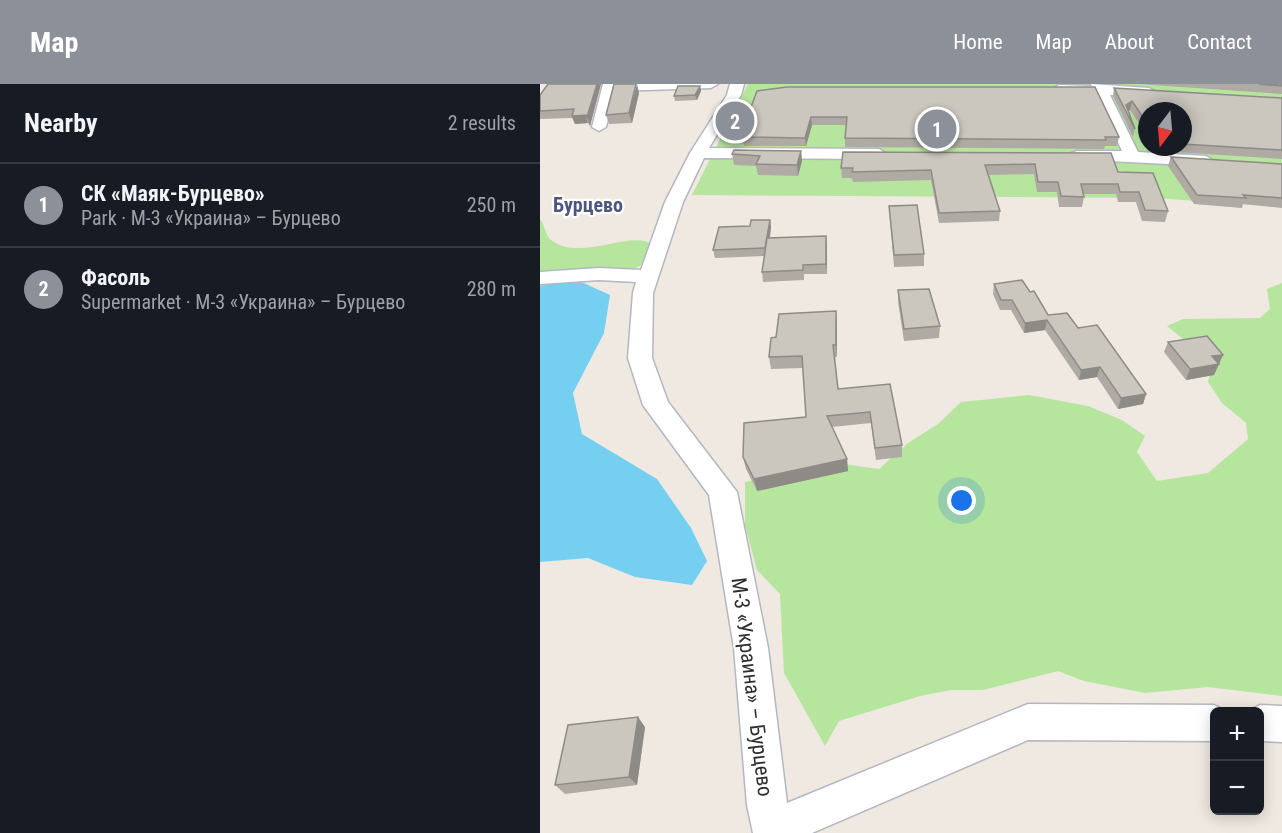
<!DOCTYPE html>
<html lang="en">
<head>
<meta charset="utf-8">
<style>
  body { margin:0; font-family:"Roboto Condensed",sans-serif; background:#20242c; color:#f1f3f6 }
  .controls { position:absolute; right:18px; bottom:18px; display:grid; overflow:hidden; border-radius:9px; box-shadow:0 3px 15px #0003 }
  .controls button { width:54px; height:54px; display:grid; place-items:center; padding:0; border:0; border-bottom:2px solid #363941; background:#171b24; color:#f1f3f6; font:30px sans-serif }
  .compass { position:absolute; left:598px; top:18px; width:54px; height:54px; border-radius:50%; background:#171b24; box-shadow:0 3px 15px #0003; rotate:196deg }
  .you { position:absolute; left:422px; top:417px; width:21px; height:21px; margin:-15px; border:4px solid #fff; border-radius:50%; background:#1a73e8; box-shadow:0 0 0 9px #1a73e833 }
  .badge { display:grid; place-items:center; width:39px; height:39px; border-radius:50%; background:#8c9099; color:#fff; font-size:20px; font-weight:700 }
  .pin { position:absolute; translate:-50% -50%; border:3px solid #fff; box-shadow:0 2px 6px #0006 }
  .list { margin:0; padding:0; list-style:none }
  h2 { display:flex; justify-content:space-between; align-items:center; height:78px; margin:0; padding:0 24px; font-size:26px }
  h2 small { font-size:20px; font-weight:400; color:#9ea1a6 }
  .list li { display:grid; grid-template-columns:39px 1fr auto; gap:18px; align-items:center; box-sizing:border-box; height:84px; padding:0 24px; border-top:2px solid #363941 }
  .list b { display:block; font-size:22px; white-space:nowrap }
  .list p { margin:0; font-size:20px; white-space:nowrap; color:#9ea1a6 }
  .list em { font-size:20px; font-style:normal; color:#9ea1a6 }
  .map { position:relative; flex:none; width:742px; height:749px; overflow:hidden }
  header { display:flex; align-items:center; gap:36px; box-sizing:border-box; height:84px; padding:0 30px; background:#8c9099; color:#fff }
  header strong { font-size:28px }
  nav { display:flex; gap:33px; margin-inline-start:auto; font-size:21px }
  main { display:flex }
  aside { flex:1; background:#171b24 }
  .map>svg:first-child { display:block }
</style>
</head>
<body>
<header>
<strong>Map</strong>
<nav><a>Home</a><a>Map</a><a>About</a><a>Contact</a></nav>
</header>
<main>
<aside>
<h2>Nearby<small>2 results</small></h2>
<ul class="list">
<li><span class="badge">1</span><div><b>СК «Маяк-Бурцево»</b><p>Park · М-3 «Украина» – Бурцево</p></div><em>250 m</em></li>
<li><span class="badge">2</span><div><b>Фасоль</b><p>Supermarket · М-3 «Украина» – Бурцево</p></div><em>280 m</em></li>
</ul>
</aside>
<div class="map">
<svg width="742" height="749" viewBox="0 0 742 749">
  <rect width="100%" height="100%" fill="#efe9e1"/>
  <g fill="#b6e59e" fill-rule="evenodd">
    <path d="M208 0H742V123L615 114 152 111ZM607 27H643V63H607Z"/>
    <path d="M0 135C5 141 5 151 11 156 39 179 94 144 112 161 107 175 104 181 90 187L0 202Z"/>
    <polygon points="742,199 742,612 668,603 605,609 544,597 518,587 443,606 411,606 380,612 299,637 285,662 244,589 240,510 217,486 205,441 205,398 296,379 339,385 368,359 398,340 421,318 489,311 548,322 582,336 605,352 597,368 617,397 668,389 708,355 706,339 682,319 668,298 670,288 653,263 627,242 643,235 720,234 730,225 727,205"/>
  </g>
  <polygon fill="#75cff0" points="37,196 70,211 64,249 33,309 42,350 117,395 151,444 167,477 152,501 95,493 48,474 0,478 0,202"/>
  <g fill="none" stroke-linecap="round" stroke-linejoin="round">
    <defs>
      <g id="minor">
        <polygon points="63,0 178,0 171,4 75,7 66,43 59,47 52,43"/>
        <polygon points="190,0 204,0 201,11 169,64 339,65 347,70 339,75 164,74 143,118 113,209 112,274 128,318 197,408 228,564 247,719 488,620 674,621 688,628 674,628 674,657 488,656 272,749 213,749 207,721 194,564 169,411 103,321 88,274 93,209 96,198 59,196 0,200 0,188 59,184 101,186 125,118 150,69 187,11"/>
        <polygon points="551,0 609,4 616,8 609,12 570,11 598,68 666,72 674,77 666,82 531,75 529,72 531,69 537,67 582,67 556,10 519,9 512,5 519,1 552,2"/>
        <polygon points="720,621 742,622 742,658 720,657 720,628 706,628"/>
      </g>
    </defs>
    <use href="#minor" stroke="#b4b7c1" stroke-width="3"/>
    <use href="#minor" fill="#fff" fill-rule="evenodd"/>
  </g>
  <g fill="#afaba4">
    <polygon points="61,0 50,42 48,39 35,40 32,34 0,35 0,11"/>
    <polygon points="598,0 742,0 742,10"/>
    <polygon points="160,2 161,7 157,16 135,17 134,12"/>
    <polygon points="574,4 742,14 742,75 618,67 615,63 643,63 643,27 607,27 607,51 590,26 588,27 595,45 593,53 573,12"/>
    <polygon points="217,7 579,53 577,62 565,62 564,65 305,63 305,54 306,41 272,41 266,62 204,62 202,53 205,48 204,42"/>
    <polygon points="99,9 92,39 69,40 66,31"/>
    <polygon points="261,67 262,77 258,92 218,91 216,82 194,81 192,70"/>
    <polygon points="571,69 578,88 628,127 625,138 602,137 596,118 578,118 576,110 543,110 544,113 542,123 519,123 517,108 497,108 494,90 449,91 460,127 459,137 399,139 391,96 313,98 312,94 302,94 301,84"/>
    <polygon points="631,73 742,80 742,124 703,120 702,124 654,120 628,82"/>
    <polygon points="349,122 384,170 384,182 354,183"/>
    <polygon points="230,136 231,143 230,154 286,152 287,162 287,190 264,190 264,196 223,198 222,188 224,172 175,174 173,166"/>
    <polygon points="454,200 490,208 508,231 538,244 606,310 603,320 578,325 557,293 539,296 505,246 484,249 471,226 460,226 453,210"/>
    <polygon points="358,206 400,242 399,254 364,257 358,218"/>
    <polygon points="297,239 297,273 295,273 298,305 350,300 362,361 362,373 336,376 331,339 292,343 307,375 308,387 217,407 206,385 203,373 266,333 263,284 231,285 229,273 236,253"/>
    <polygon points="628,258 683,271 674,291 646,296 624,268"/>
    <polygon points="105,643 97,701 25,710 15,701"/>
  </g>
  <g fill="#8e8b86">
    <polygon points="57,0 61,0 50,42 47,33 46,34 48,39 35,40 32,32 47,31"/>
    <polygon points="97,0 99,9 92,39 89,29"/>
    <polygon points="160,2 161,7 157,16 155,11"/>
    <polygon points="592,17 590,26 586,28 586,21"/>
    <polygon points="271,33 272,41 266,62 265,54"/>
    <polygon points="261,67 262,77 258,92 257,81"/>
    <polygon points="230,136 231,143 227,172 226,164"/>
    <polygon points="286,152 287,162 287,190 286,180"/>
    <polygon points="296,227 297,239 297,273 296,261"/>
    <polygon points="507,236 505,246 484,249 485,239"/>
    <polygon points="683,271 674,291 646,296 650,285 672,272"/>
    <polygon points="560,283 557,293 539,296 541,286"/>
    <polygon points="606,310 603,320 578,325 581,314"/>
    <polygon points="307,375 308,387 217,407 214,395"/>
    <polygon points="98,633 105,643 97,701 89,693"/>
  </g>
  <g fill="#cbc7bf" stroke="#8e8b86" stroke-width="1.5">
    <polygon points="8,0 57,0 47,33 46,34 47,31 32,32 34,25 0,27 0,11"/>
    <polygon points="74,0 96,0 89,29 66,31"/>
    <polygon points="719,0 742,0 742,2"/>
    <polygon points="138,2 160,2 155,11 134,12"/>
    <polygon points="247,3 555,3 579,53 565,53 566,56 305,54 307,33 271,33 265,54 202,53 208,42 204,42 217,7"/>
    <polygon points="574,4 742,14 742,66 643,60 643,27 607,27 607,39 592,17 586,21 595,45"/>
    <polygon points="194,66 261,67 257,81 216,80 220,72 192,70"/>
    <polygon points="303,68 571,69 578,88 613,89 628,127 605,126 599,108 580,108 578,100 541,100 544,113 521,112 518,98 498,98 495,80 445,81 460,127 399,129 391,86 312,88 313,84 301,84"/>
    <polygon points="631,73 742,80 742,114 703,111 706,114 657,111"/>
    <polygon points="377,121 384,170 354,171 349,122"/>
    <polygon points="211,136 230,136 225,164 173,166 179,143 210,142"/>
    <polygon points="286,152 286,180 263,181 263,186 222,188 227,154"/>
    <polygon points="482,196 490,208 494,207 508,231 527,229 538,244 557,241 606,310 581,314 560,283 541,286 507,236 485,239 472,216 461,216 454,200"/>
    <polygon points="389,205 400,242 364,245 358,206"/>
    <polygon points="296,227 296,261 293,261 298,305 350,300 362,361 335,364 330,328 287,332 307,375 214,395 203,373 204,339 266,333 262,272 229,273 231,254 236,253 239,230"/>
    <polygon points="667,252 683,271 672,272 679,280 650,285 628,258"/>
    <polygon points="98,633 89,693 15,701 28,641"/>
  </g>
  <g text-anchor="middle" stroke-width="4.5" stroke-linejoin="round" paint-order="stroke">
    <g font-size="20" font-weight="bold" fill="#4d5680" stroke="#fff">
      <text x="48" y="128">Бурцево</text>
    </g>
    <g font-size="21" fill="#2e2e2e" stroke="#fff">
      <text transform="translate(212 603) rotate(83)" y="7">М-3 «Украина» – Бурцево</text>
    </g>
  </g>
</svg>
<div class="controls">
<button>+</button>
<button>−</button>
</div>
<svg class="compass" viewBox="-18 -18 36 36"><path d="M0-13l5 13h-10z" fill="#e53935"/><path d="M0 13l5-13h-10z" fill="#9ea1a6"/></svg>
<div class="you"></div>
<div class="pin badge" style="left:397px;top:45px">1</div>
<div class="pin badge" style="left:195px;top:37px">2</div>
</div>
</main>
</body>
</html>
